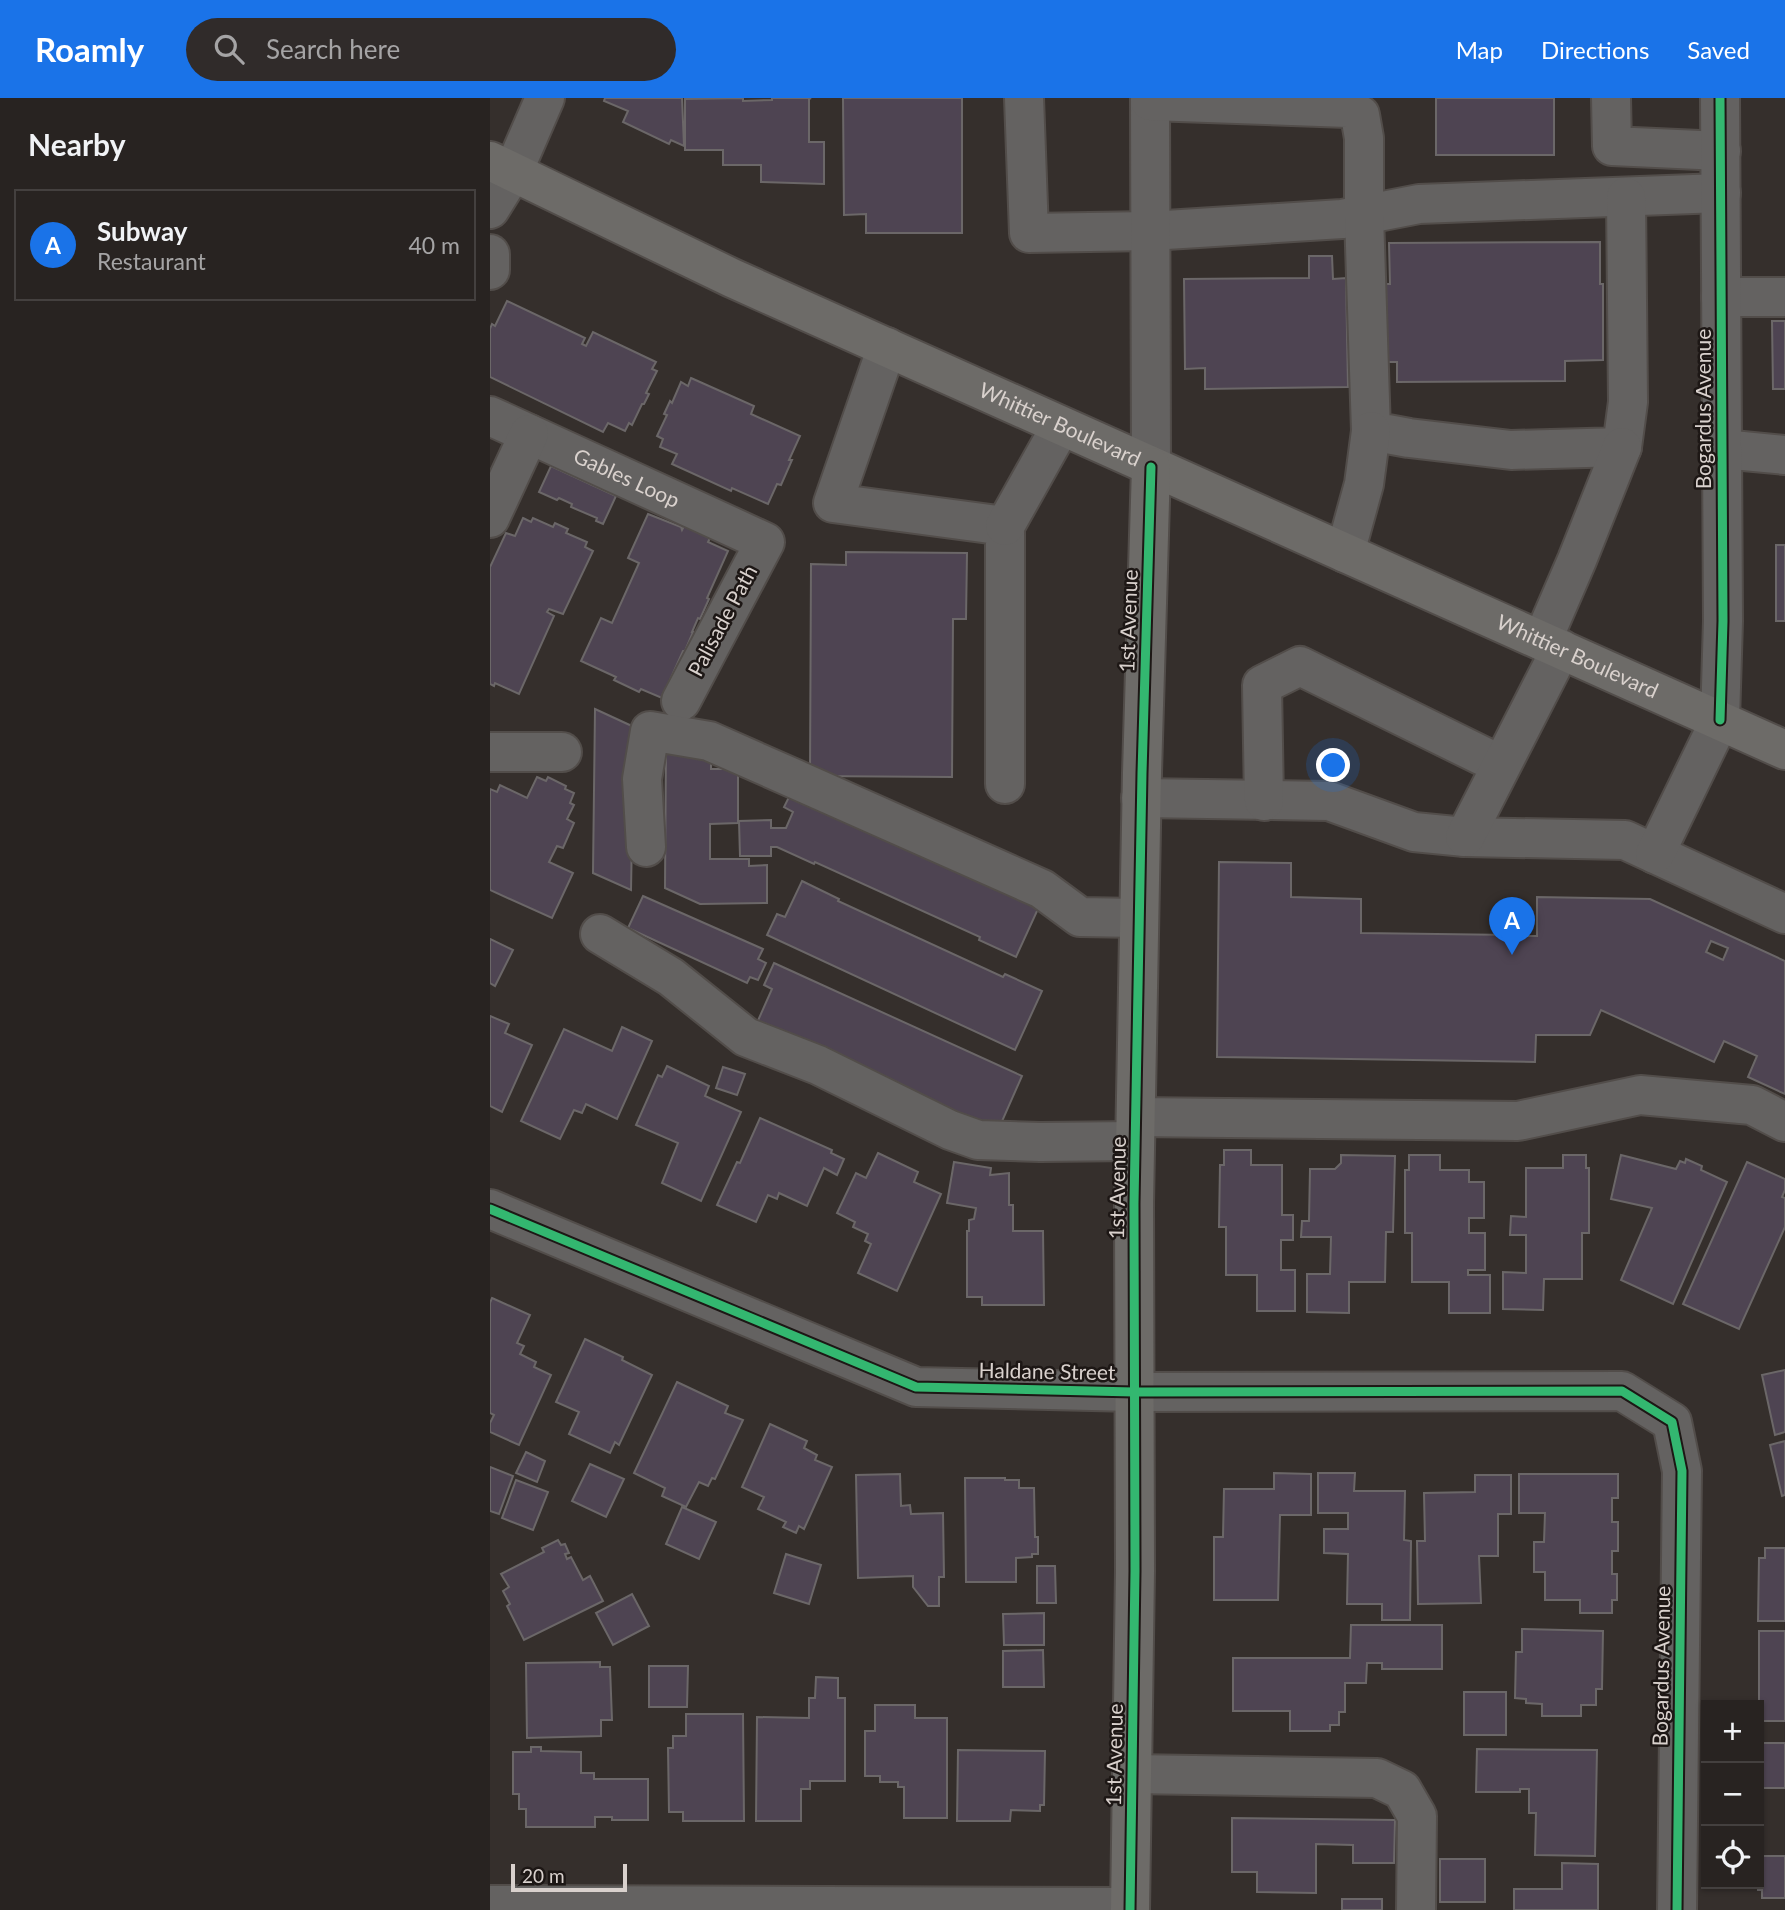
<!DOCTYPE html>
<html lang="en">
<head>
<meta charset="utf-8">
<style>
  body { margin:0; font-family:Lato,sans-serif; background:#302b2a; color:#f1f3f6 }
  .controls { position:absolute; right:21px; bottom:21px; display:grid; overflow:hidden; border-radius:0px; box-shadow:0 2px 5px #0004 }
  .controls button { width:63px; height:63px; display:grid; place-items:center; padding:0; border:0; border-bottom:2px solid #44403f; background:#282321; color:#f1f3f6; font:35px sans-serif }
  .scale { position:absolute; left:21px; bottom:18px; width:116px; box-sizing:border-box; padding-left:7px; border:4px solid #d9d1cd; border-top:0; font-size:19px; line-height:24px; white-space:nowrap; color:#d9d1cd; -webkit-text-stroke:5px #1d1715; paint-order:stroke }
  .you { position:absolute; left:844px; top:668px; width:24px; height:24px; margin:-18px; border:5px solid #fff; border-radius:50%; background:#1a73e8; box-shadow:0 0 0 10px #1a73e833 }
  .badge { display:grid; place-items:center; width:46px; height:46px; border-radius:50%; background:#1a73e8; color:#fff; font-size:23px; font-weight:700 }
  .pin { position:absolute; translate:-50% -58px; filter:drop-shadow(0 2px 4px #0008) }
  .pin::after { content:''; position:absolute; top:37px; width:24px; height:21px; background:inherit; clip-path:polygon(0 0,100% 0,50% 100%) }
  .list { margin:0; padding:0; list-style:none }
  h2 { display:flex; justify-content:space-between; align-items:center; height:91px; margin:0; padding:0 28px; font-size:30px }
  h2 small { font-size:23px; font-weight:400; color:#a5a4a5 }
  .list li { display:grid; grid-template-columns:46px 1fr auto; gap:21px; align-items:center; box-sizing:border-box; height:112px; margin:0 14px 14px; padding:0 14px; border:2px solid #44403f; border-radius:0px }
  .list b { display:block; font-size:26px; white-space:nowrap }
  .list p { margin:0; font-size:23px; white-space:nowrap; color:#a5a4a5 }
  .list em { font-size:23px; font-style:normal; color:#a5a4a5 }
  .icon { flex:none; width:38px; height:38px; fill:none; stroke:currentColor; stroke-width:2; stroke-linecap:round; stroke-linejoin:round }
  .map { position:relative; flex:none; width:1295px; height:1812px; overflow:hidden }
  header { display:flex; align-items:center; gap:42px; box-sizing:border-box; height:98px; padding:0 35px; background:#1a73e8; color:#fff }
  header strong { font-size:33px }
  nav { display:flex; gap:38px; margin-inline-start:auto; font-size:24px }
  .search { width:490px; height:63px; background:#302b2a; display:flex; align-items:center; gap:18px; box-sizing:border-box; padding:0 24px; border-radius:38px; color:#a5a4a5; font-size:26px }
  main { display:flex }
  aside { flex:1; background:#282321 }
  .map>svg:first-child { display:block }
</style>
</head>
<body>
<header>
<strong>Roamly</strong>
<div class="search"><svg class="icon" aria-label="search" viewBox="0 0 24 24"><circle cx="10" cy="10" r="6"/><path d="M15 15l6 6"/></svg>Search here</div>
<nav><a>Map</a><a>Directions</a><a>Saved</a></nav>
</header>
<main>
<aside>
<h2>Nearby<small></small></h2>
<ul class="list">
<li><span class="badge">A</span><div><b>Subway</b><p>Restaurant</p></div><em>40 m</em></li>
</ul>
</aside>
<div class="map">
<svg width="1295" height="1812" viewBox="0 0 1295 1812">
  <rect width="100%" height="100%" fill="#352f2c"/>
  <g fill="#4e4452" stroke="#6b6768" stroke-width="2" fill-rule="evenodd">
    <polygon points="115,0 192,0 194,48 181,42 179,46 133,24 138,13 114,3"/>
    <polygon points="253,0 253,3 282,2 282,0 321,0 319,1 319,44 334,44 334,86 271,84 271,67 233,67 233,52 195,52 195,1"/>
    <polygon points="353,0 472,0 472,135 376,135 376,116 354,117"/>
    <rect x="946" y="0" width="118" height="57"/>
    <polygon points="1110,144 1110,186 1113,186 1113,262 1075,263 1075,283 907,284 907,264 897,264 896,186 900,186 899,145"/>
    <polygon points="819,158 842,158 843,181 856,180 858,289 715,291 715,270 695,271 694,181 819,180"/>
    <polygon points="17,203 95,240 92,246 96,248 103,234 166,264 162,271 167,273 156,295 159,296 154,306 152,306 142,327 139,325 135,333 118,325 113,334 0,279 0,231 2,226 5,228"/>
    <polygon points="1282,223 1295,223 1295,291 1283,291"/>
    <polygon points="201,280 264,308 261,316 310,338 299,362 302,362 291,387 287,386 278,406 242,390 241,393 182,366 187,356 170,349 173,341 167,338 177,317 174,316 180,303 182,305 191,284 198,288"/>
    <polygon points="61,368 126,398 113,426 106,423 107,420 81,409 82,406 69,400 67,402 49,394"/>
    <polygon points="158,416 191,429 192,432 194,428 220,440 218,444 238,453 217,500 219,501 210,521 208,520 202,534 203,534 195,553 193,553 172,600 151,591 149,594 124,582 126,579 91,563 111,520 122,525 149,465 138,460"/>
    <polygon points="33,420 41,424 43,420 63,429 65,425 78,431 76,435 97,444 95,449 103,453 73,516 59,511 57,514 64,518 29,596 5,585 4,588 0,586 0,469 16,435 25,438"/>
    <rect x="1286" y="447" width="9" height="76"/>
    <polygon points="356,454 477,455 476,521 463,521 462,679 320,678 321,466 356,467"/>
    <polygon points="105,611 144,629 141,792 103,775"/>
    <polygon points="176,649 221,654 221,671 248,671 248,725 220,726 220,761 259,761 259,768 277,767 277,805 210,806 175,790"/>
    <polygon points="47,679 56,683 58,679 76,688 75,691 84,695 80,705 84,707 77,721 84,725 73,750 67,748 59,764 83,775 62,820 0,792 0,691 7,694 10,687 37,700"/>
    <polygon points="304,689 553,800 526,859 489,842 490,839 325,764 324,766 287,749 281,749 281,758 250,758 249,723 281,722 281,730 296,730 303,714 294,709"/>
    <path d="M729 764 801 765V799L871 801V835L1022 837V813H1037V838H1047V799L1160 801 1295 863V996L1258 979 1267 958 1234 943 1224 964 1111 912 1100 937H1046L1045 964 727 959ZM1221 843 1238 850 1233 862 1216 854Z"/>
    <polygon points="312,783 349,801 348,803 513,879 515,876 552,893 525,952 277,837 287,816 295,819"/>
    <polygon points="153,798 273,851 268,861 276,865 268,882 260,879 257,885 138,830"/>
    <polygon points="0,841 23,852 5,888 0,885"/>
    <polygon points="284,865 532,978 506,1037 266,927 282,891 274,887"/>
    <polygon points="0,918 19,926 15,935 42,947 12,1014 0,1008"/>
    <polygon points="132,929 162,943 127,1021 96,1006 92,1015 84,1012 70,1041 31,1023 74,931 122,953"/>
    <polygon points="177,968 219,988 215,998 251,1014 211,1103 172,1085 188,1045 146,1027 168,977 172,979"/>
    <polygon points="233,969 255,976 247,997 226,990"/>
    <polygon points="270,1020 342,1052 341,1055 354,1061 347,1077 334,1070 317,1108 289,1095 287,1101 278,1097 266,1124 227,1107 247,1064 250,1065"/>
    <polygon points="734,1052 761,1052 761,1067 792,1067 792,1117 803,1117 803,1142 791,1142 791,1172 805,1172 805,1213 767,1213 767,1177 736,1177 736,1129 729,1129 730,1067 734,1067"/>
    <polygon points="388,1055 428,1074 424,1084 451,1096 407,1193 368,1175 381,1146 375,1143 378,1136 363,1129 365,1124 347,1115 366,1075 376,1080"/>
    <polygon points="851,1057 905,1058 903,1134 896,1134 895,1184 859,1184 859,1215 817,1214 817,1176 840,1176 841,1139 811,1139 812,1123 819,1123 820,1071 845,1071 851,1065"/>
    <polygon points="919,1057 950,1057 950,1072 979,1072 979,1084 994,1084 994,1120 979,1120 979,1135 995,1135 995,1172 978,1172 978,1177 1000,1177 1000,1215 959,1215 959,1184 922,1184 922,1135 915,1135 915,1072 919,1072"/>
    <polygon points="1073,1057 1096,1057 1096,1070 1099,1070 1099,1135 1092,1135 1092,1181 1054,1181 1053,1212 1013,1211 1013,1174 1036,1175 1036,1137 1020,1137 1021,1118 1036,1119 1036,1070 1073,1070"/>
    <polygon points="1131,1057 1186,1071 1190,1063 1195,1065 1196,1061 1212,1068 1211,1072 1237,1084 1183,1206 1131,1182 1162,1110 1121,1101"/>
    <polygon points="464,1064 501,1070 500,1077 519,1075 519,1107 523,1107 523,1133 553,1133 554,1207 492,1207 492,1199 477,1199 477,1133 479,1133 479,1122 484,1121 486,1110 457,1105"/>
    <polygon points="1257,1064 1295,1081 1295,1092 1292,1099 1295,1100 1295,1129 1249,1231 1193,1206"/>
    <polygon points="2,1200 40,1217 27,1245 34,1248 30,1256 46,1264 44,1269 61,1277 29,1347 0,1334 0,1325 4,1317 0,1315 0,1205"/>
    <polygon points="95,1241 133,1259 132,1262 162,1277 129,1347 125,1344 120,1355 79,1336 89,1314 66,1304"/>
    <polygon points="1295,1272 1295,1334 1285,1337 1272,1277"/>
    <polygon points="187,1284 238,1308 235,1315 253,1322 225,1381 222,1380 218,1388 209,1384 196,1409 172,1398 175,1390 144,1375"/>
    <polygon points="280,1326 317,1343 314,1350 327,1357 325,1362 342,1369 314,1431 309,1428 306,1435 293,1429 296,1424 268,1411 274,1399 252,1389"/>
    <polygon points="1295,1343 1295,1397 1292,1398 1280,1347"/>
    <polygon points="36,1354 55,1363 47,1384 26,1375"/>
    <polygon points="100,1366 134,1381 116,1419 82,1403"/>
    <polygon points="0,1369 23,1378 9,1416 0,1413"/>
    <polygon points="784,1375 821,1376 821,1417 790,1417 788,1502 724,1502 724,1439 733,1439 734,1391 784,1391"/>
    <polygon points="828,1375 865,1375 864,1393 915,1393 914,1442 921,1443 920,1522 892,1522 892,1506 857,1506 858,1456 834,1455 834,1431 858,1431 858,1415 828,1415"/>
    <polygon points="410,1376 411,1408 420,1407 421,1416 453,1415 454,1479 449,1479 449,1508 438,1508 423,1489 423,1478 368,1480 366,1377"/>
    <polygon points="1029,1376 1128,1376 1128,1400 1122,1400 1122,1424 1128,1424 1128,1453 1122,1453 1122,1476 1127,1476 1127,1502 1122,1502 1122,1515 1090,1515 1090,1502 1055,1502 1055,1474 1044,1474 1044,1444 1054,1444 1055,1415 1029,1415"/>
    <polygon points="985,1377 1021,1377 1021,1416 1008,1416 1008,1458 989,1458 991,1505 928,1506 927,1443 935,1443 934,1395 985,1394"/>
    <polygon points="475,1380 515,1380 515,1382 529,1382 529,1390 544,1390 545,1439 548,1439 548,1456 542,1456 542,1459 526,1460 526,1484 476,1484"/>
    <polygon points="26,1382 58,1394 43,1432 12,1420"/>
    <polygon points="192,1409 226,1424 209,1461 176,1446"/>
    <polygon points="68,1442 71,1447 75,1446 79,1455 75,1456 77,1461 81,1459 93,1482 100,1478 113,1503 34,1542 17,1508 20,1506 13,1493 19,1489 11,1476 54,1454 52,1450"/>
    <polygon points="1275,1450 1295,1450 1295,1523 1268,1523 1269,1460 1275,1460"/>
    <polygon points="296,1456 331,1467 319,1506 284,1495"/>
    <polygon points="547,1468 565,1468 566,1505 547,1505"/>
    <polygon points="142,1496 159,1528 123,1547 106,1515"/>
    <polygon points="554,1515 554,1547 514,1547 513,1516"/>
    <polygon points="861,1527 952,1527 952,1571 892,1571 892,1565 877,1565 876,1585 855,1585 855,1614 849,1614 849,1627 840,1627 840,1633 800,1633 800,1613 743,1613 743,1560 860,1560"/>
    <polygon points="1032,1531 1113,1533 1112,1591 1106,1591 1106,1607 1091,1607 1091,1618 1052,1618 1052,1606 1036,1605 1036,1601 1025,1600 1026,1554 1032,1554"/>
    <rect x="1269" y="1533" width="26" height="90"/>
    <polygon points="553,1552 554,1589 513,1589 513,1553"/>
    <polygon points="110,1564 110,1569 120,1569 122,1622 111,1622 111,1638 37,1640 36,1565"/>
    <polygon points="159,1568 198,1568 197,1609 159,1609"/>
    <polygon points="326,1579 348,1580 348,1600 355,1600 355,1683 320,1683 320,1691 311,1691 311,1723 266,1723 267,1619 319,1620 319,1600 325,1600"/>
    <rect x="974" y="1594" width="42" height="43"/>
    <polygon points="385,1607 425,1607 425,1620 457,1620 457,1720 414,1720 414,1689 408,1689 408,1684 390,1684 390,1678 375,1678 375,1633 385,1633"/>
    <polygon points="196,1616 253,1616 254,1723 193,1723 193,1714 179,1714 178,1650 183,1650 183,1638 196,1638"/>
    <rect x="1269" y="1645" width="26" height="45"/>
    <polygon points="41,1649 51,1649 51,1653 91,1654 91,1675 104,1675 104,1681 158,1681 158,1722 122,1722 122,1719 105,1719 105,1729 36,1729 36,1711 29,1711 29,1696 23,1696 23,1654 41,1654"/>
    <polygon points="987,1651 1107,1652 1105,1758 1045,1757 1046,1715 1039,1715 1039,1691 1030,1691 1030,1694 986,1694"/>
    <polygon points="468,1652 555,1653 554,1707 550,1707 550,1713 521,1712 520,1723 467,1723"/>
    <polygon points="742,1720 905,1722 904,1765 863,1765 863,1747 826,1746 826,1795 767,1794 767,1774 742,1774"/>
    <polygon points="1269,1758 1295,1758 1295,1800 1272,1800 1272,1792 1268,1792"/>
    <rect x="950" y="1761" width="45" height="43"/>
    <polygon points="1072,1765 1108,1766 1108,1812 1024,1812 1024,1791 1072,1791"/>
    <rect x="852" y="1801" width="40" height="11"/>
  </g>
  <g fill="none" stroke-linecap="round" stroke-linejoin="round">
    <defs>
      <g id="minor">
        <polyline points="534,0 539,135 660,133 852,121 929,106 1231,95"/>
        <polyline points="660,0 661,369"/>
        <polyline points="1121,0 1122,48 1231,53"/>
        <polyline points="660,3 858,10 870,17 874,40 874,117 881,333 919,340 1021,352 1132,349 1138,304 1136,99"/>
        <polyline points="0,111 23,74 55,0"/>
        <polyline points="0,156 0,172"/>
        <polyline points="1231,199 1295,199"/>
        <polyline points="397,249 343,405 515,428 515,686"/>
        <path id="s1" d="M0 318 275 444 191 603"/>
        <polyline points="1232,351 1295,357"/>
        <polyline points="0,420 39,336"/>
        <polyline points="515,428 571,328"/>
        <polyline points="855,455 874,386 881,333"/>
        <polyline points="1052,543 1087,462 1132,349"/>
        <polyline points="0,654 72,654"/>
        <polyline points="651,700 839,703 924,734 975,739 1135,742 1295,816"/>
        <polyline points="774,703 772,587 810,568 1011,667"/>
        <polyline points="975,739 1071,551"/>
        <polyline points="156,749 152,681 160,633 219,643 305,681 552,791 590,819 649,820"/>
        <polyline points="1165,756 1230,622 1233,523 1230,0"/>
        <polyline points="110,836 181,879 256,939 328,967 460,1032 488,1042 550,1044 645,1043"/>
        <polyline points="646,1019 1028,1023 1150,997 1262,1007 1295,1024"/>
        <polyline points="0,1111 426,1289 644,1294 1132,1293 1182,1324 1192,1373 1187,1812"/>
        <polyline points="642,1676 887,1680 912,1692 927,1718 926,1812"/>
        <polyline points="0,1807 640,1809"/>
      </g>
      <g id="major">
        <path id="s2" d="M0 63 242 180 1295 652"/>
        <polyline points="640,1812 645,1473 644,1106 652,675 661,369"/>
      </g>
    </defs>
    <use href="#minor" stroke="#524d4a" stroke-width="42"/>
    <use href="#major" stroke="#524d4a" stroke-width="42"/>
    <use href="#minor" stroke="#646261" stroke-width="38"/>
    <use href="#major" stroke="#6d6b68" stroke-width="38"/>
    <defs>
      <g id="cycleway">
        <polyline points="1230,622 1233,523 1230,0"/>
        <polyline points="0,1111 426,1289 644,1294 1132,1293 1182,1324 1192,1373 1187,1812"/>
        <polyline points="640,1812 645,1473 644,1106 652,675 661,369"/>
      </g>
    </defs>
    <use href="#cycleway" stroke="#1d1715" stroke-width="13"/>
    <use href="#cycleway" stroke="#33b770" stroke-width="9"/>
  </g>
  <g text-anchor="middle" stroke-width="5" stroke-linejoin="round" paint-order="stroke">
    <g font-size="21" fill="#d9d1cd" stroke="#1d1715">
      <text transform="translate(1214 311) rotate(-90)" y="7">Bogardus Avenue</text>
      <text dy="7" stroke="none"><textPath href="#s2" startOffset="628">Whittier Boulevard</textPath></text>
      <text dy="7" stroke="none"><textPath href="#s1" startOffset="150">Gables Loop</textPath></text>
      <text transform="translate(233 523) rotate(-62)" y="7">Palisade Path</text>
      <text transform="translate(639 523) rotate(-88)" y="7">1st Avenue</text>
      <text dy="7" stroke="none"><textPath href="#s2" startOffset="1195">Whittier Boulevard</textPath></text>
      <text transform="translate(628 1090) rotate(-89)" y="7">1st Avenue</text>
      <text transform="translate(557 1274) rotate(1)" y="7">Haldane Street</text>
      <text transform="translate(1172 1568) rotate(-89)" y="7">Bogardus Avenue</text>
      <text transform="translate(625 1657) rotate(-89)" y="7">1st Avenue</text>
    </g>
  </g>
</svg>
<div class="controls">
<button>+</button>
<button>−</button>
<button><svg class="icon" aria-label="locate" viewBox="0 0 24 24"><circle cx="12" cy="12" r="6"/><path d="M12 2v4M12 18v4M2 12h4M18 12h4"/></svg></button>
</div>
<div class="scale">20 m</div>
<div class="you"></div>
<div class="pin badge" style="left:1022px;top:857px">A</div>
</div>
</main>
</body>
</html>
